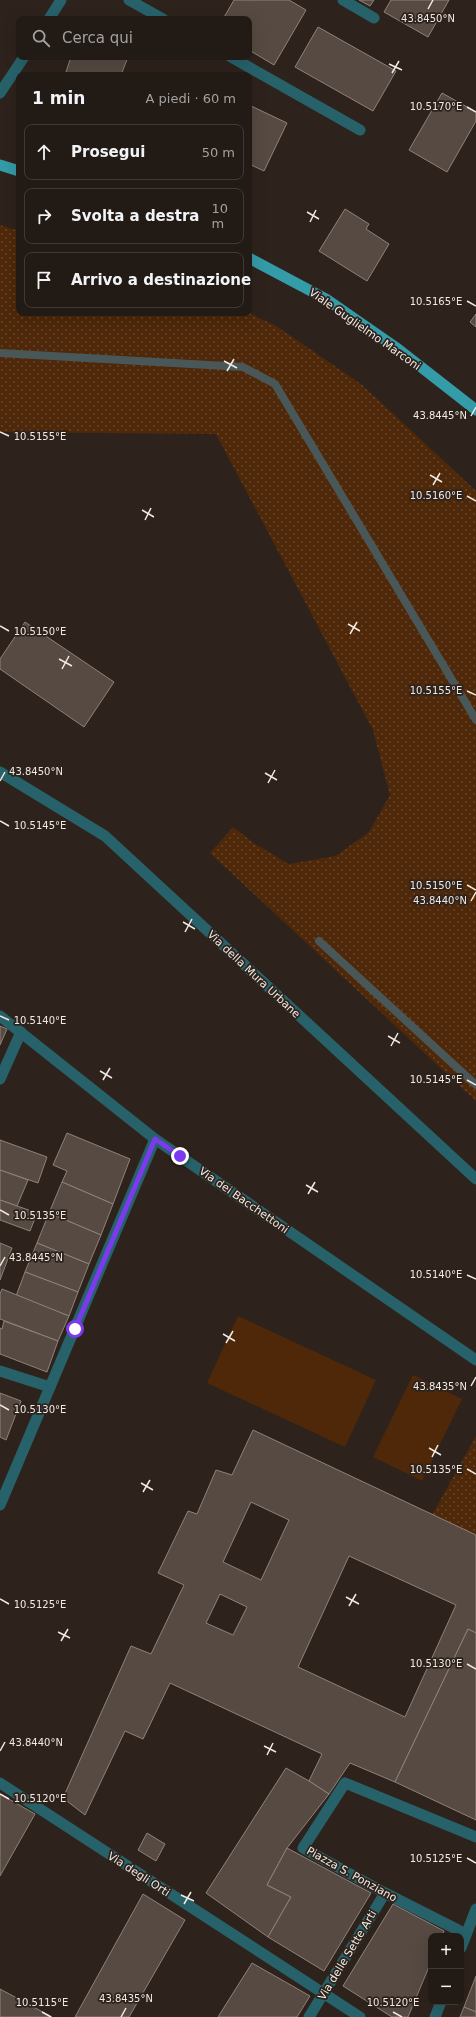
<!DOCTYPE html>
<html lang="it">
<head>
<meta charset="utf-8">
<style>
  body { margin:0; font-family:"DejaVu Sans",sans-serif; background:#2e2722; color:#f1f3f6 }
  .controls { position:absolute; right:12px; bottom:12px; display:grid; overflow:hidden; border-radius:8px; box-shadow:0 4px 16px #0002 }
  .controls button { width:36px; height:36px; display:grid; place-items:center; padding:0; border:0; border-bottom:1px solid #3f3834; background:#221a15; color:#f1f3f6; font:20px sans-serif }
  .stop { position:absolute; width:12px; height:12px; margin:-9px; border:3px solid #7c3aed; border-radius:50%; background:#fff }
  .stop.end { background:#7c3aed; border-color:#fff; box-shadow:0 1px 4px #0008 }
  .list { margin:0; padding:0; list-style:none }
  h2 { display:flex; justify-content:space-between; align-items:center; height:52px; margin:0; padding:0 16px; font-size:17px }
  h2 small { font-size:13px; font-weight:400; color:#a2a1a0 }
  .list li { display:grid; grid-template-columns:26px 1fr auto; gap:12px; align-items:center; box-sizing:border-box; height:56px; margin:0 8px 8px; padding:0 8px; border:1px solid #3f3834; border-radius:8px }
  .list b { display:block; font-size:15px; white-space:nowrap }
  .list em { font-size:13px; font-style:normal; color:#a2a1a0 }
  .icon { flex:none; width:22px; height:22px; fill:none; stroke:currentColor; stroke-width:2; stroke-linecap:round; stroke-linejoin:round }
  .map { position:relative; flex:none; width:476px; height:2017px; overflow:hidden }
  .search { position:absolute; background:#221a15; box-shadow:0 4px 16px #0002; left:16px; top:16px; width:236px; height:44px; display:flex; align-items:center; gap:10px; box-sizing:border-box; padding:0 14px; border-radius:8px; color:#a2a1a0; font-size:15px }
  .panel { position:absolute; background:#221a15; box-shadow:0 4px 16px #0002; left:16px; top:72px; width:236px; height:244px; border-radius:8px }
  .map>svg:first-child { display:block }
</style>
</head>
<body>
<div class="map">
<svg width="476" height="2017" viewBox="0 0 476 2017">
  <defs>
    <pattern id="grass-dots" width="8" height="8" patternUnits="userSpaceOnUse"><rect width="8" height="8" fill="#4e2809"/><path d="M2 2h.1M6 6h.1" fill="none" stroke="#68472d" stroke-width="1.8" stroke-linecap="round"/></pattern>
  </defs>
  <rect width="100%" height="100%" fill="#2e231c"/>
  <g fill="url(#grass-dots)">
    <polygon points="0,225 19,231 19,313 249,313 276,326 361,384 476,491 476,1101 210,853 233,827 255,844 289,864 336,856 369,832 390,795 373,730 216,434 0,432"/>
    <polygon points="476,1436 476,1535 432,1515"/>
  </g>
  <g fill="#4e2809">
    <polygon points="238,1316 376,1380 345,1447 207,1383"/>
    <polygon points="413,1375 462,1399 422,1481 373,1457"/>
  </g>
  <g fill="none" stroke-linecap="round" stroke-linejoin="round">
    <g stroke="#495758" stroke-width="8">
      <polyline points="0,353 243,367 275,384 476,720"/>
      <polyline points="319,941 476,1085"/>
    </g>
  </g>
  <g fill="#564a42" stroke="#8f8279" fill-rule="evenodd">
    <polygon points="234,0 289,0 306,10 274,65 249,50 249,19 223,19"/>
    <polygon points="359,0 374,0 370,6"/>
    <polygon points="391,0 449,0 428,37 384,12"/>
    <polygon points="318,27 396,71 373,111 295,67"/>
    <polygon points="71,57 128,57 121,75 65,75"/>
    <polygon points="442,93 476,112 476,121 447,172 409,150"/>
    <polygon points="249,105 287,123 264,171 249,164"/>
    <polygon points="345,209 369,224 366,229 389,244 367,281 319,251"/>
    <polygon points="476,314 476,327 470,322"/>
    <polygon points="25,622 114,682 84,727 0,669 0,659"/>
    <polygon points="0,1026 7,1029 0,1045"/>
    <polygon points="67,1133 130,1159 113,1204 62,1182 67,1171 53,1165"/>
    <polygon points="0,1140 47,1157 38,1183 0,1170"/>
    <polygon points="0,1170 28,1180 17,1206 0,1200"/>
    <polygon points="62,1182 113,1204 101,1235 49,1213"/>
    <polygon points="0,1200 37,1213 30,1231 0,1220"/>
    <polygon points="49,1213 101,1235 89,1264 37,1243"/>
    <polygon points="0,1243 12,1248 0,1280"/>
    <polygon points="37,1243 89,1264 78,1292 25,1272"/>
    <polygon points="25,1272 78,1292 69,1316 16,1296"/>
    <polygon points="2,1289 69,1316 58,1341 0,1319 0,1294"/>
    <polygon points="4,1321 58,1341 47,1372 0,1354 0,1328 2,1329"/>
    <polygon points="0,1393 21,1401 6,1440 0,1437"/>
    <path d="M253 1430 476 1535V1633L468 1629 395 1782 350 1763 329 1794 309 1781 322 1754 170 1683 143 1739 125 1731 85 1815 63 1798 131 1646 151 1654 184 1585 158 1573 188 1511 197 1514 216 1470 232 1475ZM251 1502 289 1520 261 1580 223 1562ZM349 1556 456 1605 405 1717 298 1667ZM220 1594 247 1607 233 1635 206 1623Z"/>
    <polygon points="468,1629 476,1633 476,1820 395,1782"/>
    <polygon points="286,1768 309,1781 329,1794 287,1848 267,1885 291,1897 268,1937 206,1893"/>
    <polygon points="0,1794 35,1814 0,1876"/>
    <polygon points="147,1833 165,1844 156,1861 138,1850"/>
    <polygon points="287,1848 371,1893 324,1971 268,1937 291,1897 267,1885"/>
    <polygon points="143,1894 185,1920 129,2017 75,2017"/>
    <polygon points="393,1904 444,1931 442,1936 431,1936 431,1962 408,2017 392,2017 343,1986"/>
    <polygon points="252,1963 310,1996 297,2017 218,2017"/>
    <polygon points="476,1976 476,2012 464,2007"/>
    <polygon points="0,1989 52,2017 0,2017"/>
    <polygon points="464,2007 476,2012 476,2017 460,2017"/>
  </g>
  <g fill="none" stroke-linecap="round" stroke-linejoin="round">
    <polyline stroke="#27626a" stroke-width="11" points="343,0 374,18"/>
    <polyline stroke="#27626a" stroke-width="11" points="0,772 105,836 476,1179"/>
    <g stroke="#27626a" stroke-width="11">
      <polyline points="129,0 163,19"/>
      <polyline points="49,19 61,0"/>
      <polyline points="231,57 360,130"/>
      <polyline points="0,93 24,57"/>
      <polyline points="0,1016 155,1139 476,1360"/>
      <polyline points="0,1079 21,1032"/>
      <polyline points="0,1371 50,1387"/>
      <polyline points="0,1505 155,1139"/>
      <polyline points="0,1783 360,2017"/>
      <polyline points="466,1934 385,1893 303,1848 345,1783 476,1837"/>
      <polyline points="461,1948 476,1909"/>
      <polyline points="309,2017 385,1893"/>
      <polyline points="435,2017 441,2002"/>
    </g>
    <g stroke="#349ba8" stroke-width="11">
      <polyline points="0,165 19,171"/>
      <polyline points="249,258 326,299 398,349 476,410"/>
    </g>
  </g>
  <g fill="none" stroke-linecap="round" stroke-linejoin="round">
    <polyline stroke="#7c3aed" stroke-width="5" points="75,1329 155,1139 180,1156"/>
  </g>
  <path fill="none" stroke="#f0e9e4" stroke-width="1.5" d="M428 9 433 0M389 64 402 70M392 73 399 61M467 107 476 112M307 212 319 219M310 222 316 210M467 301 476 306M224 361 237 368M227 371 234 359M471 416 476 407M0 432 9 436M430 475 442 482M433 485 440 473M467 496 476 501M142 510 154 517M145 520 151 508M348 624 360 631M0 626 9 631M350 634 357 622M59 659 72 666M62 669 69 656M467 691 476 695M265 773 277 780M0 781 5 772M268 783 275 770M0 821 9 826M467 885 476 890M471 901 476 892M183 922 195 929M185 932 192 919M0 1016 9 1020M388 1036 400 1043M391 1046 398 1033M100 1071 112 1078M103 1080 110 1068M467 1080 476 1085M306 1185 318 1192M308 1194 315 1182M0 1210 9 1215M0 1266 5 1257M467 1275 476 1279M223 1334 235 1341M226 1343 233 1331M471 1386 476 1377M0 1405 9 1410M429 1448 441 1455M432 1457 438 1445M467 1469 476 1474M141 1483 153 1490M143 1492 150 1480M346 1597 359 1604M0 1599 9 1604M349 1606 356 1594M58 1632 70 1638M61 1641 68 1629M467 1664 476 1669M264 1746 276 1752M0 1751 5 1742M267 1755 273 1743M0 1794 9 1799M467 1858 476 1863M181 1895 194 1901M184 1904 191 1892M42 2012 51 2017M393 2012 402 2017M121 2017 126 2008"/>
  <g text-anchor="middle" stroke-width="3.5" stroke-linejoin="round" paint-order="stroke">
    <g font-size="11" fill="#f0e9e4" stroke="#2e231c">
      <text transform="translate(365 329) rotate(35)" y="4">Viale Guglielmo Marconi</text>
      <text transform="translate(254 974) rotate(43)" y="4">Via della Mura Urbane</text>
      <text transform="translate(244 1200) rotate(35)" y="4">Via dei Bacchettoni</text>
      <text transform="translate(139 1874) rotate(33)" y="4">Via degli Orti</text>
      <text transform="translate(352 1874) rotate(29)" y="4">Piazza S. Ponziano</text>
      <text transform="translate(347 1955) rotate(-59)" y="4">Via delle Sette Arti</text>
    </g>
  </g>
  <g font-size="10" text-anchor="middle" fill="#f0e9e4" stroke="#2e231c" stroke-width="3.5" stroke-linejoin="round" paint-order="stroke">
    <text x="428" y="22">43.8450°N</text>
    <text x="436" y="110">10.5170°E</text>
    <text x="436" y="305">10.5165°E</text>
    <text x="440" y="419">43.8445°N</text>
    <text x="40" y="440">10.5155°E</text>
    <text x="436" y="499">10.5160°E</text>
    <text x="40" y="635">10.5150°E</text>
    <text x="436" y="694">10.5155°E</text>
    <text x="36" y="775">43.8450°N</text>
    <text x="40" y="829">10.5145°E</text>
    <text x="436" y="889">10.5150°E</text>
    <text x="440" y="904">43.8440°N</text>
    <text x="40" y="1024">10.5140°E</text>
    <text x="436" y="1083">10.5145°E</text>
    <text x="40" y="1219">10.5135°E</text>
    <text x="36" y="1261">43.8445°N</text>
    <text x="436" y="1278">10.5140°E</text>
    <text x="440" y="1390">43.8435°N</text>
    <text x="40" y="1413">10.5130°E</text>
    <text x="436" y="1473">10.5135°E</text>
    <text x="40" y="1608">10.5125°E</text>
    <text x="436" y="1667">10.5130°E</text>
    <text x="36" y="1746">43.8440°N</text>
    <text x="40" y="1802">10.5120°E</text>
    <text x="436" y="1862">10.5125°E</text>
    <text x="126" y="2002">43.8435°N</text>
    <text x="42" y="2006">10.5115°E</text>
    <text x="393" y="2006">10.5120°E</text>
  </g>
</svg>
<div class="controls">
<button>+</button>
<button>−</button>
</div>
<div class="stop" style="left:75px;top:1329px"></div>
<div class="stop end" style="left:180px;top:1156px"></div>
<div class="search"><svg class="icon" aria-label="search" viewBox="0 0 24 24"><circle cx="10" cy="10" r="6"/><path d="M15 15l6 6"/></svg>Cerca qui</div>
<section class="panel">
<h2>1 min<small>A piedi · 60 m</small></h2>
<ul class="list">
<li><svg class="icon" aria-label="ahead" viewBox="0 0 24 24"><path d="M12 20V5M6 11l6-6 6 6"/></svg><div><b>Prosegui</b></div><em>50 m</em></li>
<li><svg class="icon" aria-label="right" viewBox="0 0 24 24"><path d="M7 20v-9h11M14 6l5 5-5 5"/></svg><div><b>Svolta a destra</b></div><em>10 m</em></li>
<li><svg class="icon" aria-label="arrive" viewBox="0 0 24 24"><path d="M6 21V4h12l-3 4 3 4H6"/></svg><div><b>Arrivo a destinazione</b></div></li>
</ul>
</section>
</div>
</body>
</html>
